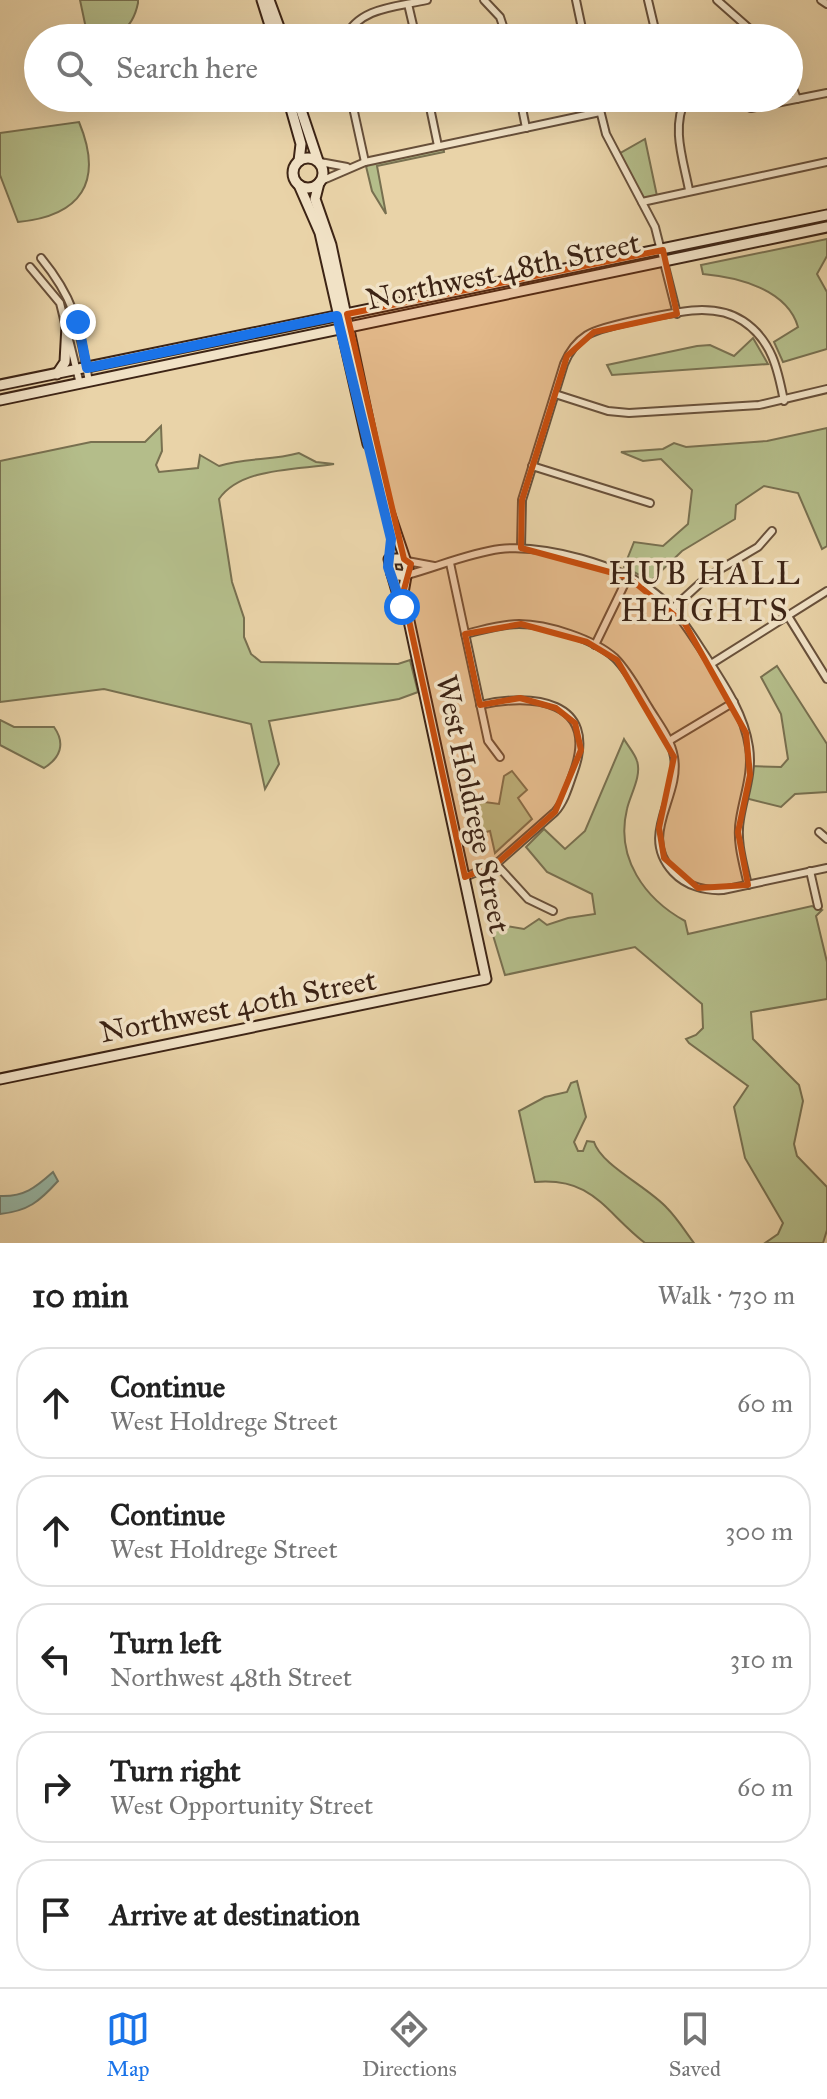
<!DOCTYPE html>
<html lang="en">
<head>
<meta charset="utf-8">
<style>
  body { margin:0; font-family:"IM FELL Great Primer",serif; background:#f6f6f6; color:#222 }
  .stop { position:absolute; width:24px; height:24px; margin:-18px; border:6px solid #1a73e8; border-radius:50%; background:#fff }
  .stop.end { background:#1a73e8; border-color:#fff; box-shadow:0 2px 8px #0008 }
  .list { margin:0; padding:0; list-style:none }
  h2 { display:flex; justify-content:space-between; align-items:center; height:104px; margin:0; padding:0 32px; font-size:34px }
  h2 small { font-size:26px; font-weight:400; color:#767676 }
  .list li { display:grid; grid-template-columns:52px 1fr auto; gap:24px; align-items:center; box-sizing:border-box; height:112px; margin:0 16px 16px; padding:0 16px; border:2px solid #e0e0e0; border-radius:32px }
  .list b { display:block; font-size:30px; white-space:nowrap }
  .list p { margin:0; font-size:26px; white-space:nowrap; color:#767676 }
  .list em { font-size:26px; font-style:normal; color:#767676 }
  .icon { flex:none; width:44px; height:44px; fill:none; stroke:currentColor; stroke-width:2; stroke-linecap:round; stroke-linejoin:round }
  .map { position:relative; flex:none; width:827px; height:1243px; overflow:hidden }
  .search { position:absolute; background:#fff; box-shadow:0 8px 32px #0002; left:24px; right:24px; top:24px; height:88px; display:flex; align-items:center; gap:20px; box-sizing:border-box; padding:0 28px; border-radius:44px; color:#767676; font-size:30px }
  .sheet { height:744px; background:#fff }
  nav { display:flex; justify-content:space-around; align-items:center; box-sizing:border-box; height:112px; border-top:2px solid #e0e0e0; background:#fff; font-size:22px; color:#767676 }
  nav a { display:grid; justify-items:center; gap:4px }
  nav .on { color:#1a73e8 }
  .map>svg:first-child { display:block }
</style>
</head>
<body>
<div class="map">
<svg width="827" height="1243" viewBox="0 0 827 1243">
  <rect width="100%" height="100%" fill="#e9d3a8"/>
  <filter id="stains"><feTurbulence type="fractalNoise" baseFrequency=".0025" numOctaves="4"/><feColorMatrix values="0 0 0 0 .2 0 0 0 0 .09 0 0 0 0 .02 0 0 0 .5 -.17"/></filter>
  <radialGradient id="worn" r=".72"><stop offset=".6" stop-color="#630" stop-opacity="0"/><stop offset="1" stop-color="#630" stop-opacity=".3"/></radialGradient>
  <g fill="#b4bd8a" stroke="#787050" stroke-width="2">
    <path d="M80 0H138V3C132 32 116 38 88 38Z"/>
    <path d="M79 122C104 182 81 216 18 222L0 175V133Z"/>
    <polygon points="645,139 657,196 642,202 617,155"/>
    <polygon points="443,145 444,152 377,166 386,214 372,191 365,162"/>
    <path d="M827 239V256L817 274 827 292V349L783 362 774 342 798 327C787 289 737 277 703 274L701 265Z"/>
    <polygon points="753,338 768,364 612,375 607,365 697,346 710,345 734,356"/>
    <path d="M161 426 162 451 156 465 159 472 198 468 200 455 219 466C248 457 270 461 299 453L316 462 334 464C298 470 241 467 219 499L232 582 244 618V637L251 654 261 662 398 664 410 660 418 692 399 699 269 721 279 764 265 789 251 724 104 689 0 702V461L91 442H145Z"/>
    <polygon points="827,428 827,546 822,549 798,493 764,486 736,505 735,519 682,551 651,581 624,567 634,542 663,546 688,524 692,490 661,459 643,461 621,452 663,449 674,443 686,447 767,441"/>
    <polygon points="777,666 827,744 827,792 795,794 781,807 745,798 750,766 781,767 788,759 781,714 761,677"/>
    <path d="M0 720 14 727H54C66 744 60 758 44 768L0 745Z"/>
    <path d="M624 739C628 746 635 754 637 761 642 776 630 795 627 809 615 858 645 899 685 921L688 934 812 906 822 910 816 916 827 962V999L751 1012 753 1039 799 1085 803 1101 794 1144 797 1156 827 1187V1230L823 1243H765L778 1234 783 1223 745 1158 734 1107 748 1086 689 1043 686 1039 696 1035 703 1028 702 1004 635 947 505 975 492 932 495 928 491 911 506 926 524 929 539 919 547 925 568 918 595 914 592 894 547 872 526 847 544 829 565 849 585 831Z"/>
    <polygon points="512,771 527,790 518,798 532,819 495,853 490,831 474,835 465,788 477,801 499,804 504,776"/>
    <path d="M577 1081 586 1117 574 1142 578 1151H583L587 1141 594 1142C601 1165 648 1187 667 1208 677 1218 685 1231 694 1243H645C604 1211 593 1177 535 1182L519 1111 545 1097 567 1092 571 1083Z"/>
  </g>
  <path fill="#97b8a7" stroke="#737d6d" stroke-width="2" d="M53 1172 58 1181C39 1202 28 1211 0 1214V1196C24 1197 35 1188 53 1172Z"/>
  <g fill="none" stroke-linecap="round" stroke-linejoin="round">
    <defs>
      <g id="street">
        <polyline points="484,0 500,17 507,38"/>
        <polyline points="576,0 584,38"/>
        <polyline points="648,0 657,38"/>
        <polyline points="717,0 760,38"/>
        <polyline points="821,0 827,4"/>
        <polyline points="408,4 416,38"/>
        <path d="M345 38C359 7 397 7 427 0"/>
        <polyline points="789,78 797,99"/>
        <polyline points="351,98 365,162"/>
        <polyline points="428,98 438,146"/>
        <polyline points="520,98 526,128"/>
        <polyline points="597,98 606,134 655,227 677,314"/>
        <path d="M686 98C671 127 683 159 689 190"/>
        <polyline points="726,98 751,108 827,93"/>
        <polyline points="320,162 347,167"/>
        <polyline points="321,181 365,162 600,112"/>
        <polyline points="642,202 827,162"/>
        <path d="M41 258C77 302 79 328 89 382"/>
        <polyline points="30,267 60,303 80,384"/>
        <polyline points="555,394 608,411 629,413 759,405 827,389"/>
        <polyline points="532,466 650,503"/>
        <path d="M521 548 522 500 564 364C569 352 576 342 587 335 604 325 681 310 702 310 716 310 731 313 743 321 772 340 778 370 784 401"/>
        <polyline points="407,561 434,566"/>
        <polyline points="450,563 488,741 500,757"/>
        <path d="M407 575C437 567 469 553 500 549 545 544 620 565 655 593 677 610 690 632 705 655 723 683 744 713 749 747 753 773 744 794 740 819 736 841 743 863 748 885"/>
        <polyline points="672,609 707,577 758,547 772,531"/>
        <polyline points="788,616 827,679"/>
        <path d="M465 634C483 630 501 624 519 624 547 624 594 639 615 658 629 672 639 692 649 708 658 723 671 739 674 757 681 798 638 834 673 872 686 886 705 891 723 890L827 868"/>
        <polyline points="595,645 628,577"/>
        <polyline points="711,664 827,591"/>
        <polyline points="669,741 734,702"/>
        <polyline points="819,832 827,839"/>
        <polyline points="496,864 528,899 553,911"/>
        <polyline points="810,871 818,906"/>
        <path d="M465 877 496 864 555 812C565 801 569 785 574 771 599 700 532 693 480 705"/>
      </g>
      <g id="secondary">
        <polyline points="262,0 274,38"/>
        <polyline points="269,0 283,38"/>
        <polyline points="288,98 301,144 299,161"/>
        <polyline points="297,98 318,161"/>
        <circle cx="308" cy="173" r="15"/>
        <polyline points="319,183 315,199 331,245 385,500 408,568 406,576 392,574 389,559 404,559"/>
        <polyline points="299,185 320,233 368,444"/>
        <polyline points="57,374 65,362 67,325"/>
        <polyline points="0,385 827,215"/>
        <polyline points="0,400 827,227"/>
        <polyline points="392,574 400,602"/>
        <polyline points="0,1079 486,979 403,593 406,576"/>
      </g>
    </defs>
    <use href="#street" stroke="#68503a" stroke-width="10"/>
    <use href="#secondary" stroke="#3d2415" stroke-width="13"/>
    <use href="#street" stroke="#f1e2c6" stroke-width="6"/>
    <use href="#secondary" stroke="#f1e2c6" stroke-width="9"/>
  </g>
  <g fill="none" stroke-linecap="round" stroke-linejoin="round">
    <polyline stroke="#1a73e8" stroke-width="10" points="78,322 87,368 337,316 391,539 388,567 402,607"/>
  </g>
  <path fill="#c64e0e" fill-opacity="0.2" stroke="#c64e0e" stroke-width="6" stroke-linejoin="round" d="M663 250 677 314 594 332 567 356 522 500 521 548 628 577 685 624 746 733 750 775 738 832 748 885 698 888 664 858 659 828 674 757 617 660 587 642 521 624 465 634 480 705 520 698 556 708 575 723 581 750 555 812 496 864 465 877 403 593 411 564 404 559 347 314Z"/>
  <g text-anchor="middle" stroke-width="7" stroke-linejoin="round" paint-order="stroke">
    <g font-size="30" fill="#3d2415" stroke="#f1e2c6">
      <text transform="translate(503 271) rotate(-12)" y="10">Northwest 48th Street</text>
      <text transform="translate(473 804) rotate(78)" y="10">West Holdrege Street</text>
      <text transform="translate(238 1006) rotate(-11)" y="10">Northwest 40th Street</text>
    </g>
    <g font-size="32" letter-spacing="2" fill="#3d2415" stroke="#f1e2c6">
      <text x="705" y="584">HUB HALL<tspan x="705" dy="37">HEIGHTS</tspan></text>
    </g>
  </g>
  <rect width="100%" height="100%" filter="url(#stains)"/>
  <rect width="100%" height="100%" fill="url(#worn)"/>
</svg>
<div class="stop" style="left:402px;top:607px"></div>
<div class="stop end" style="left:78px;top:322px"></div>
<div class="search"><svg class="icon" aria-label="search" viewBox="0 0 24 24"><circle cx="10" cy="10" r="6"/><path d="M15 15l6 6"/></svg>Search here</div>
</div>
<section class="sheet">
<h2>10 min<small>Walk · 730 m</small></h2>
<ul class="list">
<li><svg class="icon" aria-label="ahead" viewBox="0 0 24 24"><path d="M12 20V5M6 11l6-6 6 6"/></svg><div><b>Continue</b><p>West Holdrege Street</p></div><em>60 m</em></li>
<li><svg class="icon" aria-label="ahead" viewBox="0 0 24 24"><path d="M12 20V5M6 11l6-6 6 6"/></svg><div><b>Continue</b><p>West Holdrege Street</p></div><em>300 m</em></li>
<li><svg class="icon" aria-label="left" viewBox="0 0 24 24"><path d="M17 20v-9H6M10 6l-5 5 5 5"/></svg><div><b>Turn left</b><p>Northwest 48th Street</p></div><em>310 m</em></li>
<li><svg class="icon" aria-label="right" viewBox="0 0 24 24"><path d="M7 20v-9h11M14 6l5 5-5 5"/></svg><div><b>Turn right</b><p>West Opportunity Street</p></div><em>60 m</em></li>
<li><svg class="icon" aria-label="arrive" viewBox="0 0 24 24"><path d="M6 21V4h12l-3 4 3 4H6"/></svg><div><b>Arrive at destination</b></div></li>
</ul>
</section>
<nav>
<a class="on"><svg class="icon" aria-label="map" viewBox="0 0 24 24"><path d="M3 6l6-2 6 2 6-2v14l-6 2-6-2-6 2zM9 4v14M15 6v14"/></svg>Map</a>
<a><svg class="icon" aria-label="directions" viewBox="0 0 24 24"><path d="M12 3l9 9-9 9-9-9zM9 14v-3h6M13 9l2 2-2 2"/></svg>Directions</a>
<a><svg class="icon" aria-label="saved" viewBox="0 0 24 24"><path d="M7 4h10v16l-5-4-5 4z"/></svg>Saved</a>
</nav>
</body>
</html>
